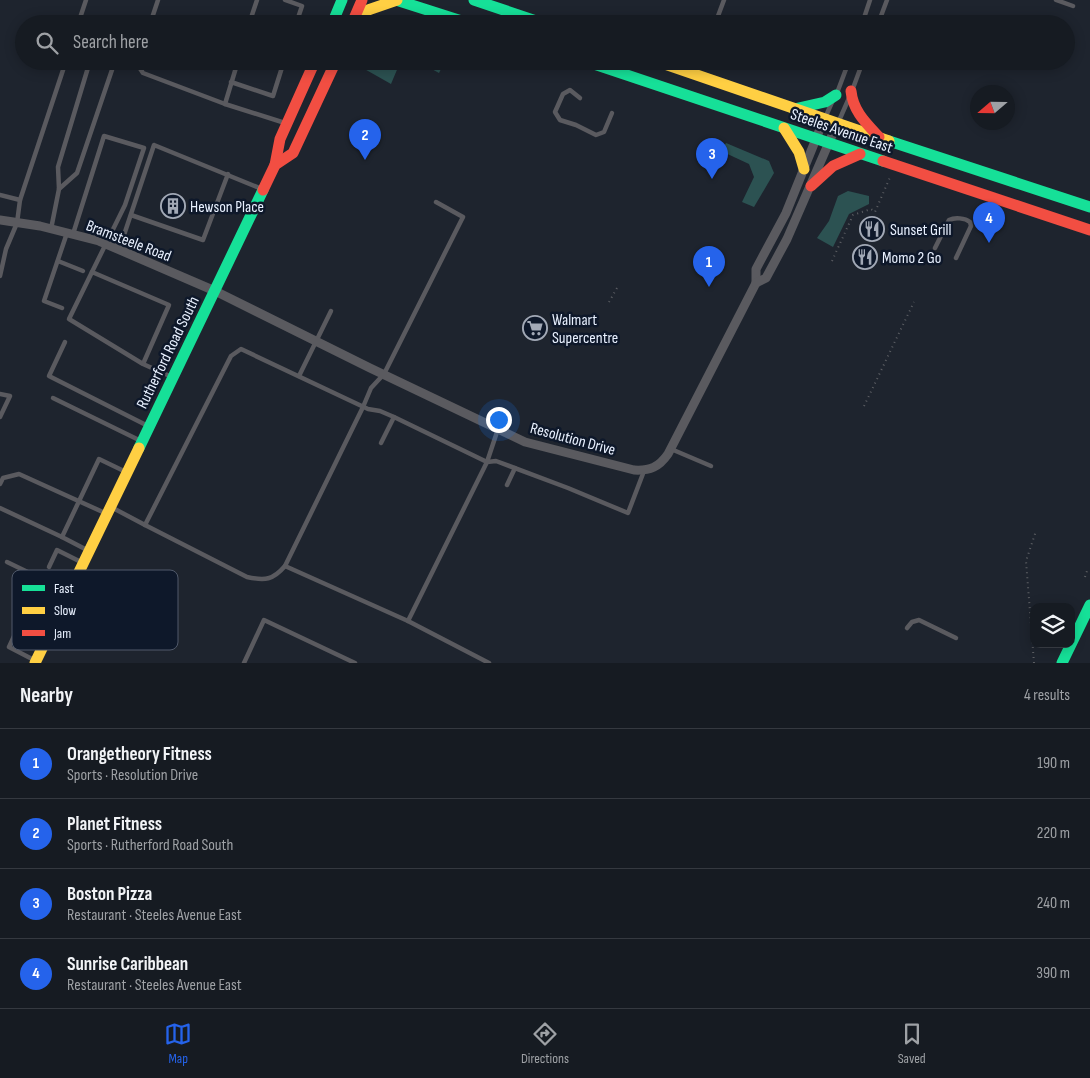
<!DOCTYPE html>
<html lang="en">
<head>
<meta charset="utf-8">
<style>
  body { margin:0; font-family:"Sofia Sans Condensed",sans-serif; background:#1f242a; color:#f1f3f6 }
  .controls { position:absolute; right:15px; bottom:15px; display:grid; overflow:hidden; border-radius:10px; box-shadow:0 2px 12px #0003 }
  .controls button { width:45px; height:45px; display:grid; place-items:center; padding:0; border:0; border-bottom:1px solid #353940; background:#161b22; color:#f1f3f6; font:25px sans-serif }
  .compass { position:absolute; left:970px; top:85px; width:45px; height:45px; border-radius:50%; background:#161b22; box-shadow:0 2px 12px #0003; rotate:250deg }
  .you { position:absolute; left:498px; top:419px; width:18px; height:18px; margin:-12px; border:4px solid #fff; border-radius:50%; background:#1a73e8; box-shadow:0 0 0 8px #1a73e833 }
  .badge { display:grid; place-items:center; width:32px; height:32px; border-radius:50%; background:#2563eb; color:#fff; font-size:16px; font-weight:700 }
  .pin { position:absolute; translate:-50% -41px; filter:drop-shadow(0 1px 2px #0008) }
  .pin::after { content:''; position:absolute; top:26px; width:18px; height:15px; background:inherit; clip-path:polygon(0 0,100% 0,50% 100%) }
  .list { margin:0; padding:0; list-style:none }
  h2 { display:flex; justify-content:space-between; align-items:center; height:65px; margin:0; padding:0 20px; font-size:21px }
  h2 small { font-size:16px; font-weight:400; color:#9ea1a5 }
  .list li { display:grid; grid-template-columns:32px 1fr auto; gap:15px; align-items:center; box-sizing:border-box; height:70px; padding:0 20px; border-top:1px solid #353940 }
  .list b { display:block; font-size:19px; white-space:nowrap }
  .list p { margin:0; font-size:16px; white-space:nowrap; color:#9ea1a5 }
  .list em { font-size:16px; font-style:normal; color:#9ea1a5 }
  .icon { flex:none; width:28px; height:28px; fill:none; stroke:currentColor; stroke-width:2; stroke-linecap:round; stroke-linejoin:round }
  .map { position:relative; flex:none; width:1090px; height:663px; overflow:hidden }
  .search { position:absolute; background:#161b22; box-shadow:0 2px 12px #0003; left:15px; right:15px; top:15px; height:55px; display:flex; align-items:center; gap:12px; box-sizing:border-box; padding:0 18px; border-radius:28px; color:#9ea1a5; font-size:19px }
  .sheet { height:345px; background:#161b22 }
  nav { display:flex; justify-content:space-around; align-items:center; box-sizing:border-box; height:70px; border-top:1px solid #353940; background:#161b22; font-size:14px; color:#9ea1a5 }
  nav a { display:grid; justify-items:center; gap:2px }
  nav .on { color:#2563eb }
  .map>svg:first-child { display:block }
</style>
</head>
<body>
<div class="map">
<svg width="1090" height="663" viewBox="0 0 1090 663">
  <rect width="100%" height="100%" fill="#1e242e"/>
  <g fill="#2c5252">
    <polygon points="364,61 413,61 399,65 391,84 361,67"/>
    <polygon points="417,61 445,61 439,73"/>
    <polygon points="726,143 769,161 774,173 754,207 742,202 754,177 749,164 721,151"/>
    <polygon points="848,191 869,196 869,204 849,214 833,247 817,238 829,221 838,196"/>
  </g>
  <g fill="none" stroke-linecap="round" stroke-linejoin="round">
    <g stroke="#5d5f64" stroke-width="2" stroke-dasharray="1 4" stroke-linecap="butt">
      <polyline points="832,261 853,215 871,209 875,212 891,175"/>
      <polyline points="609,302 617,288"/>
      <polyline points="864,406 914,302"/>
      <polyline points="1085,577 1087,571"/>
      <polyline points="1034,663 1026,561 1036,531"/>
    </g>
    <g stroke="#5a5a5f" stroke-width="4.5">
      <polyline points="285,0 302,6 296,24"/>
      <polyline points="1056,0 1073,6"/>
      <polyline points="78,24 86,0"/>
      <polyline points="150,24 158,0"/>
      <polyline points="249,24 257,0"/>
      <polyline points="715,24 724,0"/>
      <polyline points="862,24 870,0"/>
      <polyline points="878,24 887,0"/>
      <polyline points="138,61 137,64 143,73 225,104 285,123"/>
      <polyline points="231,82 273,96 284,61"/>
      <polyline points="852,91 863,61"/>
      <polyline points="837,93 849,61"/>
      <polyline points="580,98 570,90 563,94 555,112 560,120 576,125 596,135 604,132 612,113"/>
      <polyline points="225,104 238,61"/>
      <polyline points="825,118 833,100"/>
      <polyline points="838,123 849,98"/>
      <polyline points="59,189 77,173 115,61"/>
      <polyline points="0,195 20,200"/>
      <polyline points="436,202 463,217 384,374 371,388 363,407 285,566 408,621 489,663"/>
      <polyline points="131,215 203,240 228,174"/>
      <polyline points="51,229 59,189 58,167 90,61"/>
      <polyline points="73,234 104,136 144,148 125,205 92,272"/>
      <path d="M935 248 949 220C955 217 965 218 970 222L971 226 956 258"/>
      <polyline points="119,250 154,145 262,189"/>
      <polyline points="58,261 83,271"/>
      <polyline points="0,276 6,249 17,223 20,200 66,61"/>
      <polyline points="62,308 44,301 67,233"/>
      <polyline points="65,342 49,376 148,426"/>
      <polyline points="143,364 169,305 92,272 69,319 143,364 172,377"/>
      <polyline points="299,376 331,311"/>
      <polyline points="0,394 10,396 0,417"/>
      <polyline points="53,398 141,441"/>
      <polyline points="381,443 394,417"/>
      <polyline points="671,449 711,466"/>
      <polyline points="0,484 3,478 19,474 105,513"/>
      <polyline points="507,485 515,468"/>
      <polyline points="111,507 145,525 231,356 241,349 368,409 380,411 394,417 487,462 496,461 568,488 628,513 644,471"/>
      <polyline points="0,508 62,537"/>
      <path d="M145 525 247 577C265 581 273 580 285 566"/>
      <polyline points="87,550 62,537 99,459 126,472"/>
      <polyline points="7,562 69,592"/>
      <polyline points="49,567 57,550 81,562"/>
      <polyline points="408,621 487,462 498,429"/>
      <polyline points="907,628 912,622 919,620 956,638"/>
      <polyline points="34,660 9,647 21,621 48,634"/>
      <polyline points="244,663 264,620 355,663"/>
    </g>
    <g stroke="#5a5a5f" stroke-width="9">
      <path d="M0 220 40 226 99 241 215 291 370 368 525 442 634 470C650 471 659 467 668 454L756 283V269L786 213 824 119"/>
      <polyline points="756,283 766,278 787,239 837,124"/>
    </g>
    <g stroke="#16e098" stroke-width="11">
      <polyline points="396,0 471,24"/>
      <polyline points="474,0 545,24"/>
      <polyline points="332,24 342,0"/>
      <polyline points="585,61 883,161"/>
      <polyline points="794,109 825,102 836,95"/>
      <polyline points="889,141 1090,207"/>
      <polyline points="139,448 263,190"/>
      <polyline points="1062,663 1090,605"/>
    </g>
    <g stroke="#ffcf43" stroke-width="11">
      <polyline points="357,24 368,10 397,0"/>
      <polyline points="656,61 889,141"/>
      <polyline points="784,128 799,152 804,169"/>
      <polyline points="35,663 139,448"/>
    </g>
    <g stroke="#f24e42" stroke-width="11">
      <polyline points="353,21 362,0"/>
      <path d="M851 91C853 111 866 123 879 137"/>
      <polyline points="883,161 1090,230"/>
      <polyline points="275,165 280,139 315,61"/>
      <polyline points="811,186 833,166 860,154"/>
      <polyline points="263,190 275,165 293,153 336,61"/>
    </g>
  </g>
  <defs>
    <symbol id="building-ring" viewBox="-11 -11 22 22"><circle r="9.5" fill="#0e182a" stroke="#a2a9b6" stroke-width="1.5"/><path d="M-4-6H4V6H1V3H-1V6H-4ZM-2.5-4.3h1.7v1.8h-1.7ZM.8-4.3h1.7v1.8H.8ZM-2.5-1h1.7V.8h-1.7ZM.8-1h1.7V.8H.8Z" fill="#a2a9b6"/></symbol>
    <symbol id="restaurant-ring" viewBox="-11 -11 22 22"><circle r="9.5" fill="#0e182a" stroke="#a2a9b6" stroke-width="1.5"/><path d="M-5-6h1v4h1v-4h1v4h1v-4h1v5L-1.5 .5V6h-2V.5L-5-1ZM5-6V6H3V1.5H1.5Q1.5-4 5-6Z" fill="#a2a9b6"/></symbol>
    <symbol id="supermarket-ring" viewBox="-11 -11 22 22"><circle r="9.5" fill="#0e182a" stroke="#a2a9b6" stroke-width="1.5"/><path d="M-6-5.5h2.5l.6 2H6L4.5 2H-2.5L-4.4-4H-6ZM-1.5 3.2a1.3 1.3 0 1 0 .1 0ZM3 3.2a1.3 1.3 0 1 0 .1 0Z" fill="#a2a9b6"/></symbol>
  </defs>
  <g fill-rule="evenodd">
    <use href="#building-ring" x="159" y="192" width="28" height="28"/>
    <use href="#restaurant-ring" x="858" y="215" width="28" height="28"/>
    <use href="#restaurant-ring" x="851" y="243" width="28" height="28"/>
    <use href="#supermarket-ring" x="521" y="314" width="28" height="28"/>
  </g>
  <g text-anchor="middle" stroke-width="5" stroke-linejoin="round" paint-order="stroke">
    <g font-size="16" fill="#e9f1ff" stroke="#0e182a">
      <text transform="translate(842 130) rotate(19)" y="6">Steeles Avenue East</text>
      <text transform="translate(129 240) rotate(21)" y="6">Bramsteele Road</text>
      <text transform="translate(167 352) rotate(-64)" y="6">Rutherford Road South</text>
      <text transform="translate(573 438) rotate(15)" y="6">Resolution Drive</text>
    </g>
    <g font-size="16" fill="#e9f1ff" stroke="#0e182a" text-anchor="start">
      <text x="190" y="212">Hewson Place</text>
      <text x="890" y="235">Sunset Grill</text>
      <text x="882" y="263">Momo 2 Go</text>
      <text x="552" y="325">Walmart<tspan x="552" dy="18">Supercentre</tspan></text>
    </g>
  </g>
  <rect x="12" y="570" width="166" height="80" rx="8" fill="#0e182a" stroke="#50596a" stroke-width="1"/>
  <rect x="22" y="585" width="23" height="6" fill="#16e098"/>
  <rect x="22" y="607" width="23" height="7" fill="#ffcf43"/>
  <rect x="22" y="630" width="23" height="6" fill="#f24e42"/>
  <g font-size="14" fill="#e9f1ff">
    <text x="54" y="593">Fast</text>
    <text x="54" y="615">Slow</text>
    <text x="54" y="638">Jam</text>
  </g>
</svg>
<div class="controls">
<button><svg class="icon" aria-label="layers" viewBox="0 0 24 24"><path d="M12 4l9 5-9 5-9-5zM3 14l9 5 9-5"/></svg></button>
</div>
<svg class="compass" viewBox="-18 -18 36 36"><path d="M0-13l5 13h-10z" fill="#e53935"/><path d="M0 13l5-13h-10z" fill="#9ea1a5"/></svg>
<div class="you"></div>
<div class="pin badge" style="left:709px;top:287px">1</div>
<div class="pin badge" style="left:365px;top:160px">2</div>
<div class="pin badge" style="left:712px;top:179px">3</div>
<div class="pin badge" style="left:989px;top:243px">4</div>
<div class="search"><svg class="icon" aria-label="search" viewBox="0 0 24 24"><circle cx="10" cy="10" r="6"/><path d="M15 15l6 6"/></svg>Search here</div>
</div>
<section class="sheet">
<h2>Nearby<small>4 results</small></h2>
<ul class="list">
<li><span class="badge">1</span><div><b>Orangetheory Fitness</b><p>Sports · Resolution Drive</p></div><em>190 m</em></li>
<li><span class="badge">2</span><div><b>Planet Fitness</b><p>Sports · Rutherford Road South</p></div><em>220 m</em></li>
<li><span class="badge">3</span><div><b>Boston Pizza</b><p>Restaurant · Steeles Avenue East</p></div><em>240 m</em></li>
<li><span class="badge">4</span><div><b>Sunrise Caribbean</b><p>Restaurant · Steeles Avenue East</p></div><em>390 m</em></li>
</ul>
</section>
<nav>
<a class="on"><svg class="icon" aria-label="map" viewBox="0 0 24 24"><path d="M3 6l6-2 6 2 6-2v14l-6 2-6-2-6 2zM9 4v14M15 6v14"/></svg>Map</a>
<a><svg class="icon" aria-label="directions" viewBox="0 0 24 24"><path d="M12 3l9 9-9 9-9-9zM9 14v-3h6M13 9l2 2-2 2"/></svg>Directions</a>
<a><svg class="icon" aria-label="saved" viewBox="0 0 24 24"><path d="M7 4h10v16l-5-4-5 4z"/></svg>Saved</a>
</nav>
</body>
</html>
